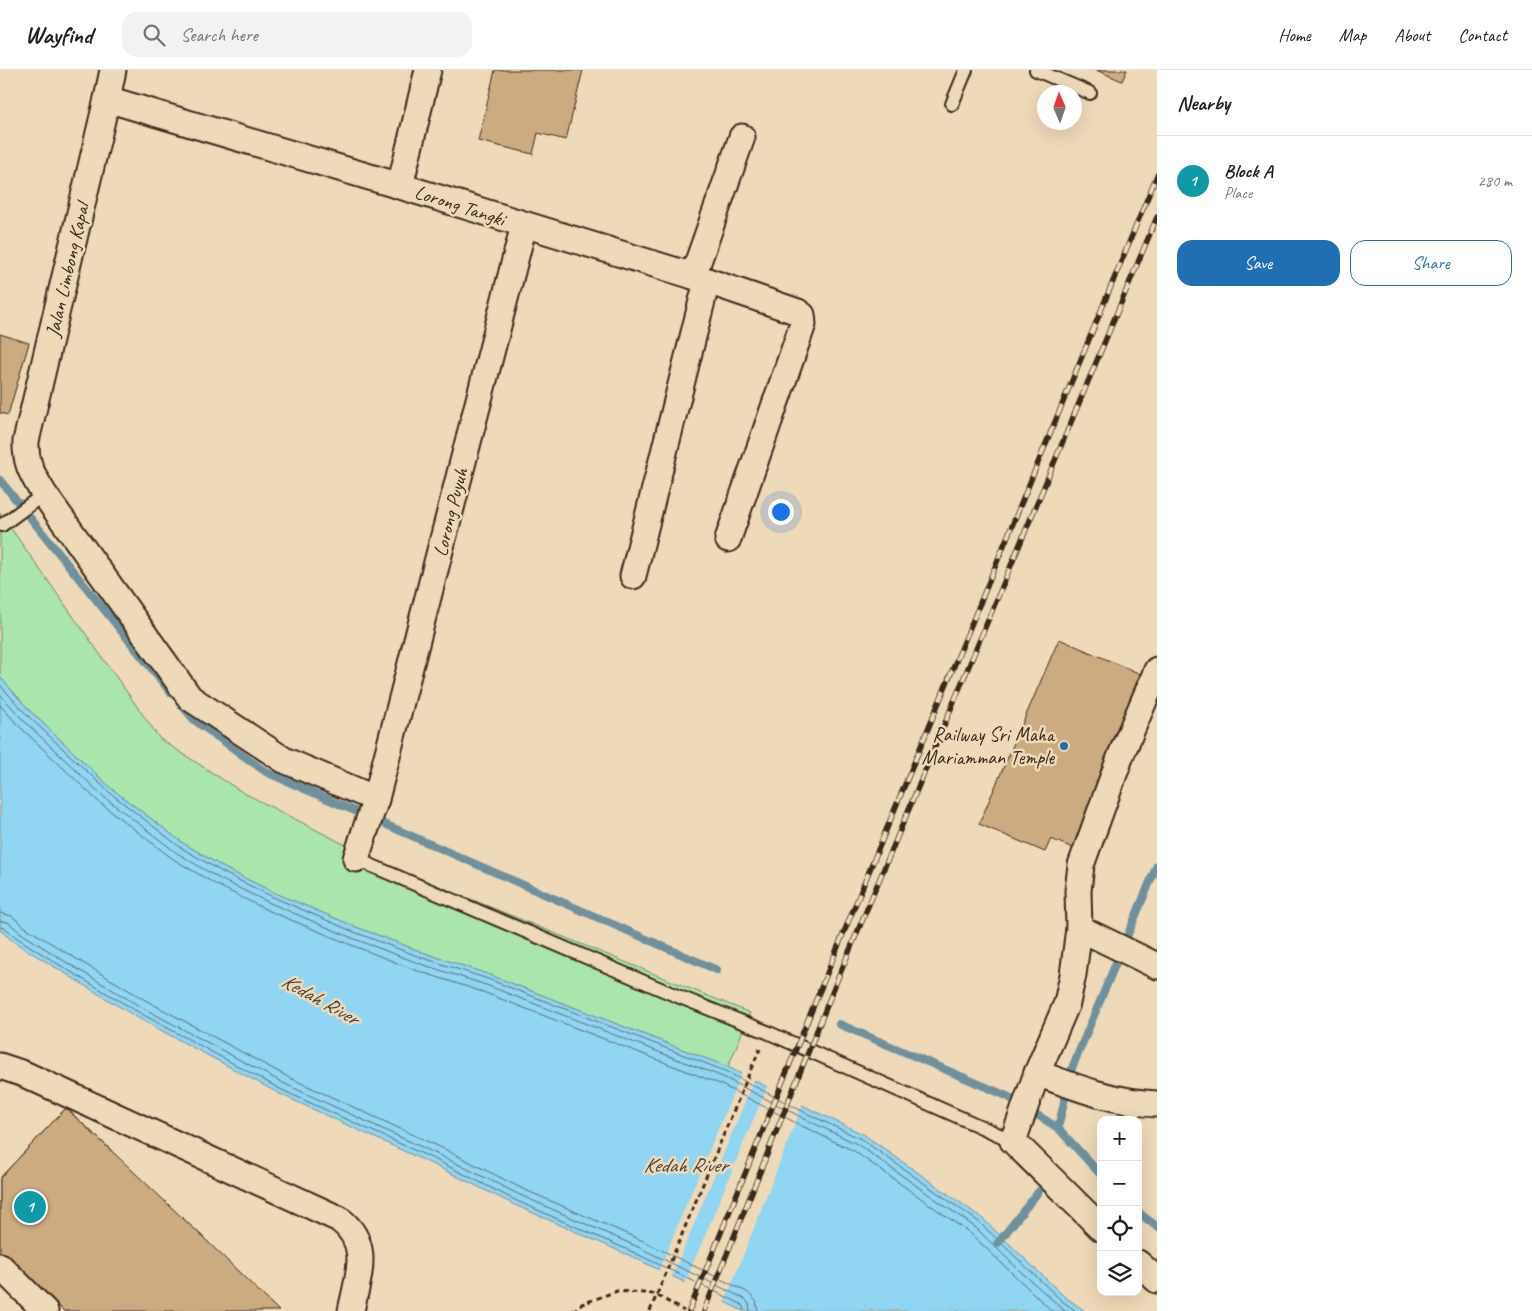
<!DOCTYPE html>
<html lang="en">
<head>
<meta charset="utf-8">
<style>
  body { margin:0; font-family:Caveat,sans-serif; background:#f2f2f2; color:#202124 }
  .controls { position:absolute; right:15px; bottom:15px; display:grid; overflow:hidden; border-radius:10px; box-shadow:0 5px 20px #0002 }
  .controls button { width:45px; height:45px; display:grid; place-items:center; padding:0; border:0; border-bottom:1px solid #e0e0e0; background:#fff; color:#202124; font:25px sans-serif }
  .compass { position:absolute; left:1037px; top:15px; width:45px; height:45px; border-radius:50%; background:#fff; box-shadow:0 5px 20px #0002; rotate:358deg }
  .you { position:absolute; left:780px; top:441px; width:18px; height:18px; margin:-12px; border:4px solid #fff; border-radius:50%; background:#1a73e8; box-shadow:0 0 0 8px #1a73e833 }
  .badge { display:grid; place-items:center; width:32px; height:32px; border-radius:50%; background:#1f6fb2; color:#fff; font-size:16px; font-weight:700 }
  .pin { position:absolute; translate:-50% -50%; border:2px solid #fff; box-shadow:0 1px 5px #0006 }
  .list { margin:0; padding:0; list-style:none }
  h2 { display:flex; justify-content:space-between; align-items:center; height:65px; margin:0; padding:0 20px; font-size:21px }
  h2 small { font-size:16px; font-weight:400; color:#757577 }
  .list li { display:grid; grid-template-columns:32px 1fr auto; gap:15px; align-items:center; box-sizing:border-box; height:90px; padding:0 20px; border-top:1px solid #e0e0e0 }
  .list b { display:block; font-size:19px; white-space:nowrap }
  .list p { margin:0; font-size:16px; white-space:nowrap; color:#757577 }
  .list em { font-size:16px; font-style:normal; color:#757577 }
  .actions { display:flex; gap:10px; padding:15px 20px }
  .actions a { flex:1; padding:11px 0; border:1px solid #1f6fb2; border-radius:15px; text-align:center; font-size:18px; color:#1f6fb2 }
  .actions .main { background:#1f6fb2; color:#fff }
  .icon { flex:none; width:28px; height:28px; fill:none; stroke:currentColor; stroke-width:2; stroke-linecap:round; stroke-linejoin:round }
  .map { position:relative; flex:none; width:1157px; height:1241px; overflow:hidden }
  header { display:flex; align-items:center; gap:30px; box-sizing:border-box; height:70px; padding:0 25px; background:#fff; border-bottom:1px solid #e0e0e0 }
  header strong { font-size:24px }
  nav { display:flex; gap:28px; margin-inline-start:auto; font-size:18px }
  .search { width:350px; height:45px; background:#f2f2f2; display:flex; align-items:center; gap:12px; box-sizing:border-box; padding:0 18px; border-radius:15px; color:#757577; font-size:19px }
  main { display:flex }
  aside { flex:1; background:#fff }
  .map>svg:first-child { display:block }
</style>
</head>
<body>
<header>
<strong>Wayfind</strong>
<div class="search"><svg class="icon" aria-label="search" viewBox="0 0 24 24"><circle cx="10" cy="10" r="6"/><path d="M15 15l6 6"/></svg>Search here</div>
<nav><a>Home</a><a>Map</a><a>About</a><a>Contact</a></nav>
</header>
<main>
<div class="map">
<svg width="1157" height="1241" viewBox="0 0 1157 1241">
  <rect width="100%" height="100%" fill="#eed9b8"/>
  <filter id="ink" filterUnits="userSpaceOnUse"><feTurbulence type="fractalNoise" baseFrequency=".02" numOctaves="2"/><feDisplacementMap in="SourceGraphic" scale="10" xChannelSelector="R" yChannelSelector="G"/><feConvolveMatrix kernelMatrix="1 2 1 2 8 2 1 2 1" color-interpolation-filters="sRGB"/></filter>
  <g filter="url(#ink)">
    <polygon fill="#aae6ab" stroke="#728864" points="0,443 160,669 242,722 375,790 750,943 728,997 490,905 422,882 356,857 275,823 226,799 183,773 112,719 31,642 0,607"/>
    <polygon fill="#90d5f2" stroke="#6e919d" points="0,607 31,642 112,719 183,773 226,799 275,823 356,857 422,882 490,905 728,997 810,1039 863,1064 982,1148 1065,1227 1085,1241 743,1241 633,1187 515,1135 434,1095 280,1024 138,948 14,872 0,860"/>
    <g fill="#eed9b8">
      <polygon points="742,1002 755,1008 671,1209 658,1202"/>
      <polygon points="768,1015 803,1033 724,1234 684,1215"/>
    </g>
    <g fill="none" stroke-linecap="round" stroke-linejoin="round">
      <g stroke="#5d6e73" stroke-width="1">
        <polyline points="0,615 27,645 109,722 180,777 224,803 273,827 354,862 420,887 488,909 725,1001 808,1044 861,1069 979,1152 1062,1231 1076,1241"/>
        <polyline points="0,624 23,650 104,727 177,783 220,809 270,833 352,868 418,893 486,915 723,1007 805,1049 857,1074 975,1157 1020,1201 1065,1241"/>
        <polyline points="0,635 18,655 100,733 173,789 217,815 267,840 349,874 415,900 483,922 720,1014 802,1056 854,1081 970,1163 1052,1241"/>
        <polyline points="0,843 12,846 25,857 73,887 147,931 288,1007 442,1078 523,1119 641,1170 747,1222 756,1231 758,1241"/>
        <polyline points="0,851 8,852 21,863 69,894 143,938 285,1014 439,1085 520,1125 638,1177 745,1229 749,1234 750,1241"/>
        <polyline points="0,857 5,858 17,868 66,899 140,943 282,1020 436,1090 517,1131 635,1183 741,1234 743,1237 744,1241"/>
      </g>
      <g stroke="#6e919d" stroke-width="8">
        <polyline points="0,410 171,623"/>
        <polyline points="180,633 194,650 266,702 717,900"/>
        <polyline points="839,954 1007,1026 1058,1058 1101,1105"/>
        <polyline points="1058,1058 1072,998 1157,795"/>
        <polyline points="1138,1142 1157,1157"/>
        <polyline points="997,1174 1039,1121"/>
      </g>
    </g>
    <g fill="#ccab80" stroke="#3b2a1e">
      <polygon points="495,0 583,0 566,70 538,63 533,84 478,71"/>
      <polygon points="1096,0 1127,0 1122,11"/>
      <polygon points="0,264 29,273 8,345 0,343"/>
      <polygon points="1059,569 1143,605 1075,779 1051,769 1045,782 979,754"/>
      <polygon points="66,1038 112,1081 43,1154 84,1192 152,1120 206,1170 139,1241 64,1241 0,1182 0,1108"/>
      <polygon points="66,1038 206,1170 279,1241 64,1241 0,1182 0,1108"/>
    </g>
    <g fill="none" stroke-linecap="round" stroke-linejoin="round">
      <defs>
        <g id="lane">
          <polyline points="1036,0 1090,23"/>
          <polyline points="952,34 966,0"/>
          <polyline points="2,455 36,430"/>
          <polyline points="356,789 670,923 767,962 1013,1071"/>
        </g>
        <g id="street">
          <path d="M113 0 107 29 26 371C25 394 33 405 44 424L190 628 284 690 376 729"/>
          <polyline points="107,29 400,116 693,206 798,242 802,245 803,254 728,469"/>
          <polyline points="400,116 428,0"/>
          <polyline points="693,206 742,67"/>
          <polyline points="633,506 707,211"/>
          <polyline points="356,789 363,767 376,729 524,155"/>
          <polyline points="1079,858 1157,896"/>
          <path d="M0 996 24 1004 339 1149C372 1174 358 1206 351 1241"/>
          <path d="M1037 1003C1078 1018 1113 1032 1157 1034"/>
          <polyline points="1101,1158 1013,1071 1037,1003 1067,933 1073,905 1079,858 1078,821 1081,795 1121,685 1157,600"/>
          <polyline points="1138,1193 1157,1210"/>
          <polyline points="0,1196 45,1241"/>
        </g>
      </defs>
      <use href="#lane" stroke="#3b2a1e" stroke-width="16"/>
      <use href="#street" stroke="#3b2a1e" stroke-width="29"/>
      <g stroke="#3b2a1e" stroke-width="3" stroke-dasharray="5 4" stroke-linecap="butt">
        <polyline points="751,999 760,979"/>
        <polyline points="573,1241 582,1234 617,1221 655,1224 684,1241"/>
      </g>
      <use href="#lane" stroke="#eed9b8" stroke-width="12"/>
      <use href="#street" stroke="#eed9b8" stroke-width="25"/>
      <defs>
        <g id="rail">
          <polyline points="689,1241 825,908 1157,105"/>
          <polyline points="704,1241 836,913 1157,147"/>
        </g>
      </defs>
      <use href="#rail" stroke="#3b2a1e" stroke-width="5.5"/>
      <use href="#rail" stroke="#eed9b8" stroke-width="4" stroke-dasharray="11" stroke-linecap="butt"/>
      <polyline stroke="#3b2a1e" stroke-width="3" stroke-dasharray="5 4" stroke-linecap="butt" points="650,1241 751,999"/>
    </g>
  </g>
  <circle fill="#1f6fb2" stroke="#eed9b8" stroke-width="2" cx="1064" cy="676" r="5"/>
  <g text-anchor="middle" stroke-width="5" stroke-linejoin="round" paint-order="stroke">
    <g font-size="20" fill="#3b2a1e" stroke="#eed9b8">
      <text transform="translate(460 135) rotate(18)" y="7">Lorong Tangki</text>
      <text transform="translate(67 200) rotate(-77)" y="7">Jalan Limbong Kapal</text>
      <text transform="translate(450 442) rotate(-76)" y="7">Lorong Puyuh</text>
    </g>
    <g font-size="20" fill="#3b2a1e" stroke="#eed9b8" text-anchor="end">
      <text x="1054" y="671">Railway Sri Maha<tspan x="1054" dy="23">Mariamman Temple</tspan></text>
    </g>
    <g font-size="21" font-style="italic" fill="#48443e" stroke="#eed9b8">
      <text transform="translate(320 929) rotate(29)" y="7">Kedah River</text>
      <text x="685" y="1102">Kedah River</text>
    </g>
  </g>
</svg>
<div class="controls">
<button>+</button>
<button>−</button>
<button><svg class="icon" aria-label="locate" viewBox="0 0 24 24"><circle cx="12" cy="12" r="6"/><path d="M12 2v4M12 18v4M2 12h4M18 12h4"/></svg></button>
<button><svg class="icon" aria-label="layers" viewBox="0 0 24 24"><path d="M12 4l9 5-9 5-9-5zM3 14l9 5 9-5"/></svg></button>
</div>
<svg class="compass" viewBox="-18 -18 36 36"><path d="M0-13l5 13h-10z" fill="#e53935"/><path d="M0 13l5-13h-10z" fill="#757577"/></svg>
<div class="you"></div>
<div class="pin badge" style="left:30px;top:1137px;background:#0f9aa8">1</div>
</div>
<aside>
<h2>Nearby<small></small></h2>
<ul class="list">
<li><span class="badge" style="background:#0f9aa8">1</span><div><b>Block A</b><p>Place</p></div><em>280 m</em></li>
</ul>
<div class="actions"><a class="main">Save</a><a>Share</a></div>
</aside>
</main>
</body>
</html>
